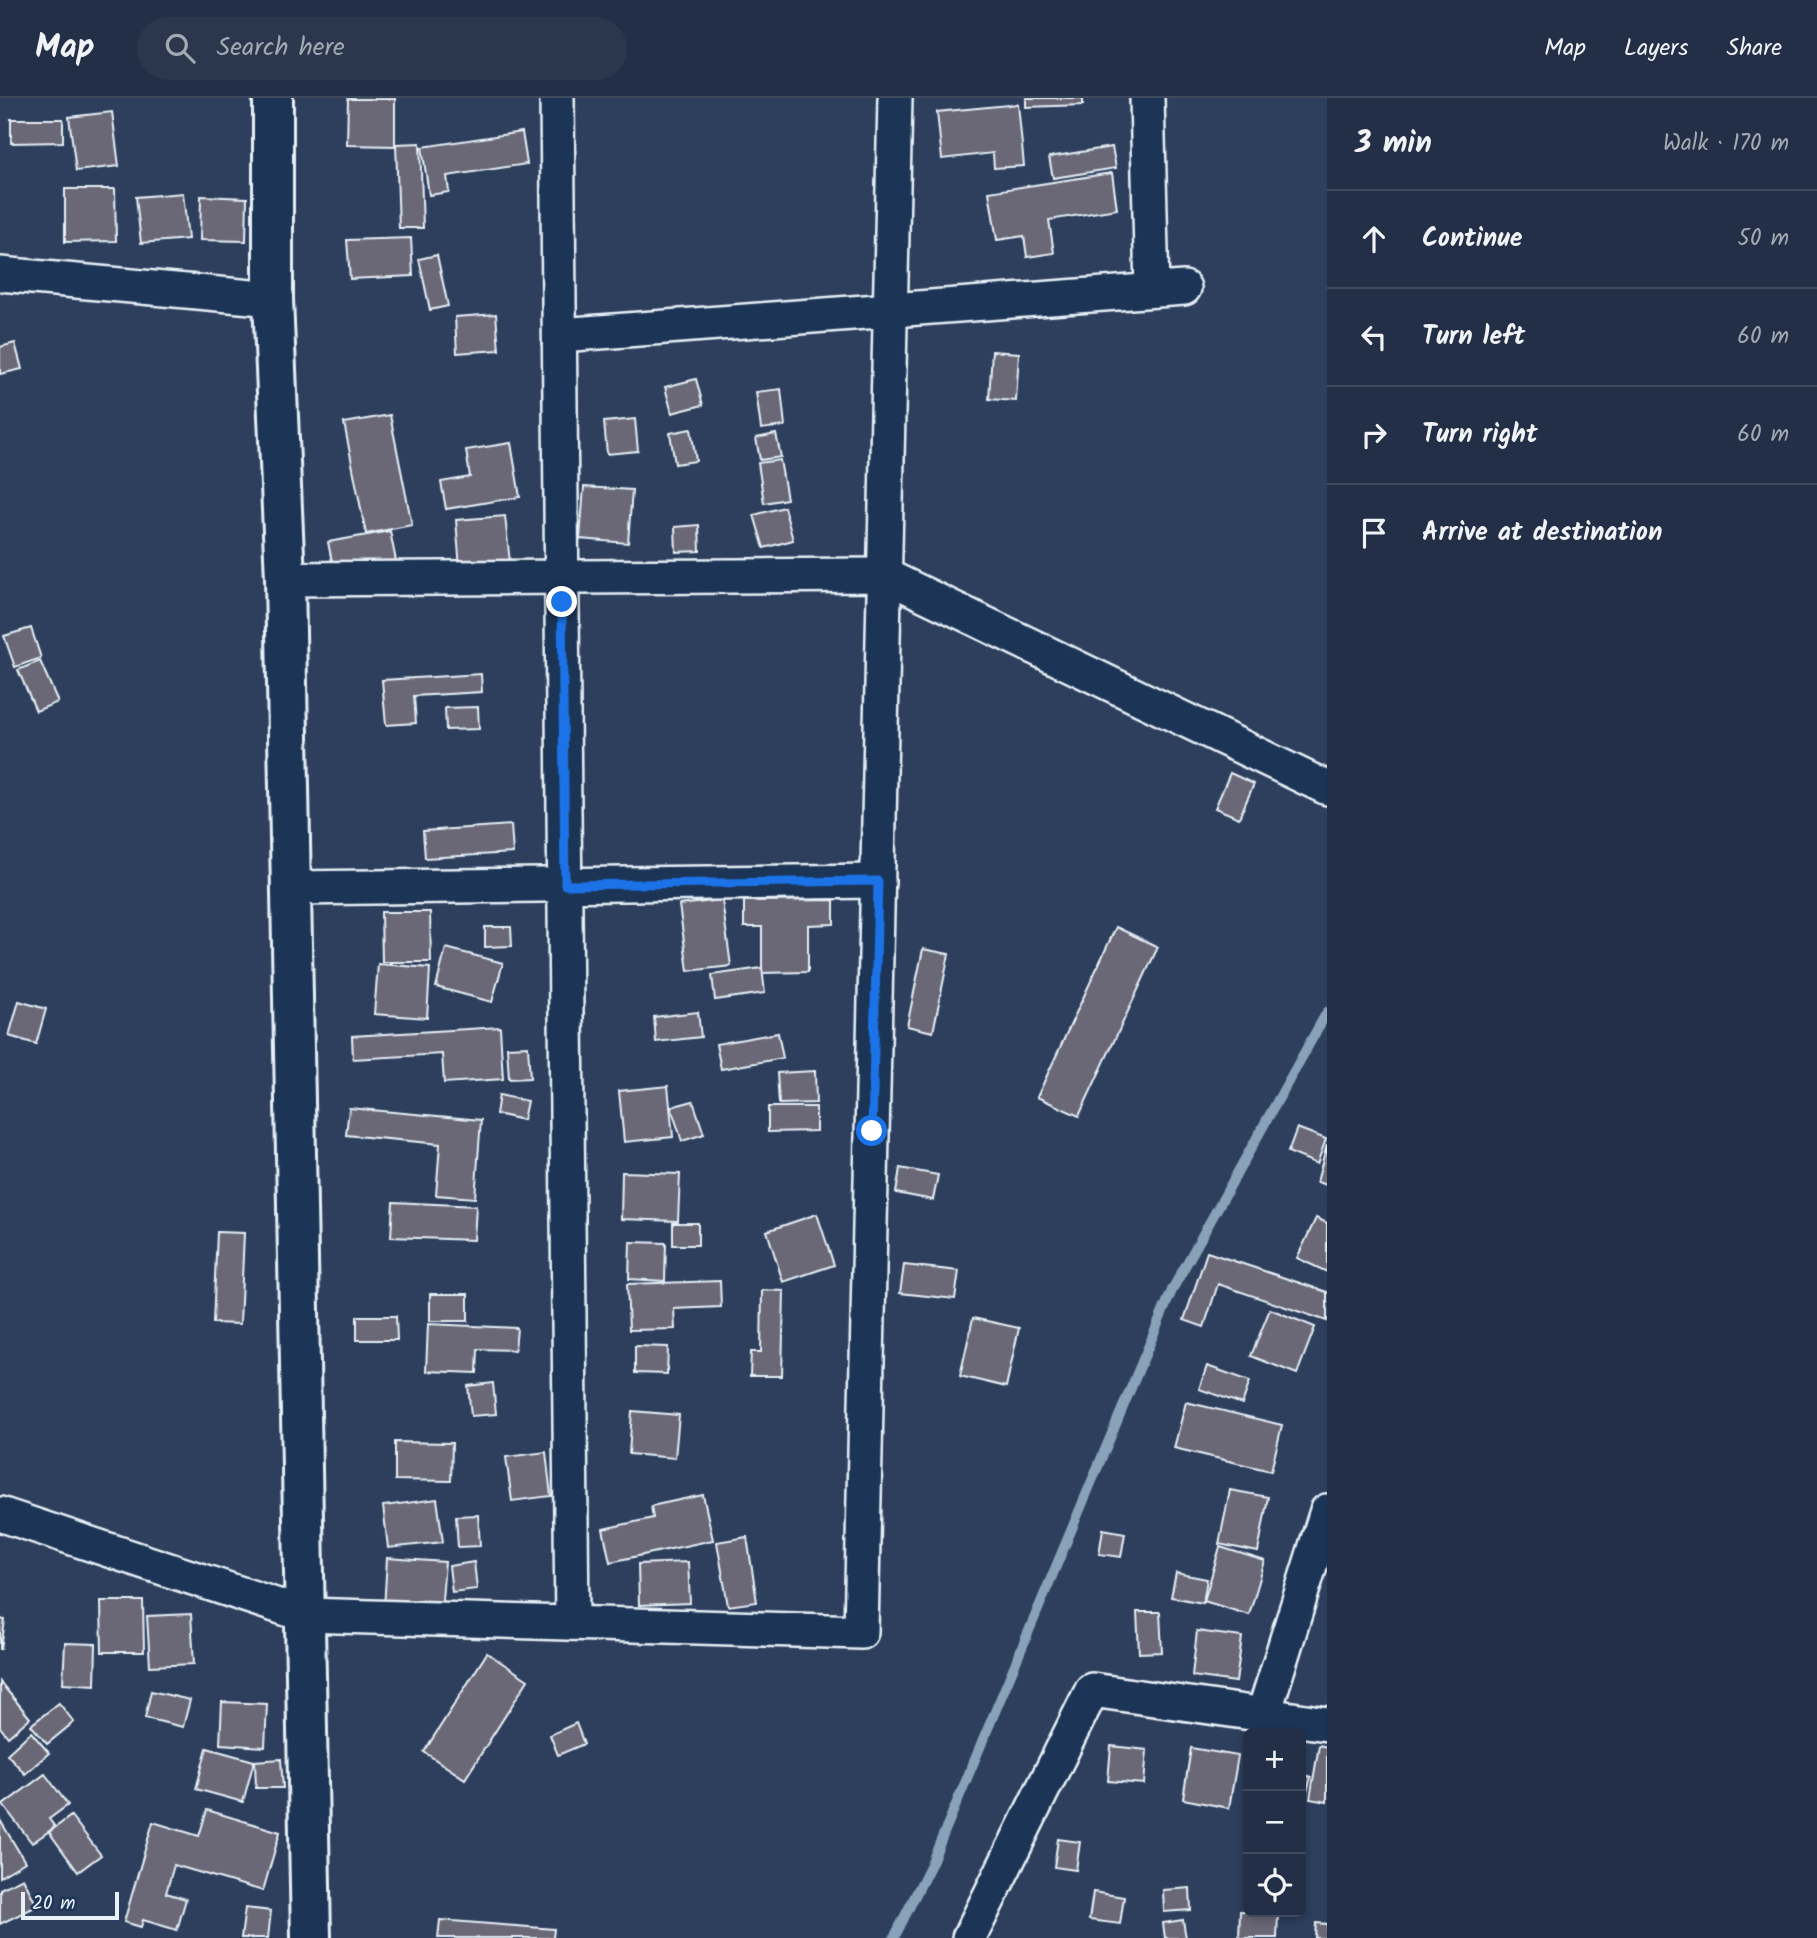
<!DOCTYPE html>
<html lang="en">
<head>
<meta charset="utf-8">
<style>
  body { margin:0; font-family:Kalam,sans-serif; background:#2a374d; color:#f1f3f6 }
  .controls { position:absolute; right:21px; bottom:21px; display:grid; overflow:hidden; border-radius:10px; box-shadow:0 4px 10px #0003 }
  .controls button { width:63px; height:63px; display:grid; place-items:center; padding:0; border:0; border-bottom:2px solid #3f4a5f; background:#222f46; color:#f1f3f6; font:35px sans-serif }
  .scale { position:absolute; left:21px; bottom:18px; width:98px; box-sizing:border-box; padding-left:7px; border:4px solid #e8f1f8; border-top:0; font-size:19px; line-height:24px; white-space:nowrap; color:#e8f1f8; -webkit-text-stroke:5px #1d3557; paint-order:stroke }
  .stop { position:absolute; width:21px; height:21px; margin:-16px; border:5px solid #1a73e8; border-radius:50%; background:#fff }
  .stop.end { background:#1a73e8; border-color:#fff; box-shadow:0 2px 7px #0008 }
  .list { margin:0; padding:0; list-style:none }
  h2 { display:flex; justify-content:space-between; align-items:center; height:91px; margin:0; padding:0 28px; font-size:30px }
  h2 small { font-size:23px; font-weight:400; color:#a2a9b3 }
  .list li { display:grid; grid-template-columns:46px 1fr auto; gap:21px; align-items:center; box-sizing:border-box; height:98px; padding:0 28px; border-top:2px solid #3f4a5f }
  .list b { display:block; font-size:26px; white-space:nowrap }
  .list em { font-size:23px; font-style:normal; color:#a2a9b3 }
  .icon { flex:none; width:38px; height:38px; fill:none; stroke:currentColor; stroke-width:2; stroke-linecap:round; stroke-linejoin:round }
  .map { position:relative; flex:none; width:1327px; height:1840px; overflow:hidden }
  header { display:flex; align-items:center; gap:42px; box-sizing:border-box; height:98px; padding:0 35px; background:#222f46; border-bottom:2px solid #3f4a5f }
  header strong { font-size:33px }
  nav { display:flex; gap:38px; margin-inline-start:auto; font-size:24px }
  .search { width:490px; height:63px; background:#2a374d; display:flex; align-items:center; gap:18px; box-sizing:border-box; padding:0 24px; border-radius:38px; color:#a2a9b3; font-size:26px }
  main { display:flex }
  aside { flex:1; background:#222f46 }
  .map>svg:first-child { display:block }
</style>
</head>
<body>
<header>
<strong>Map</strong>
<div class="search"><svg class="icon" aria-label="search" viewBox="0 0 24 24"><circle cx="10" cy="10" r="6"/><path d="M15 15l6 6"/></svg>Search here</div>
<nav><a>Map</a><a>Layers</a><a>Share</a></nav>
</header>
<main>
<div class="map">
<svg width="1327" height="1840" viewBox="0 0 1327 1840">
  <rect width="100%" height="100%" fill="#2d3f5d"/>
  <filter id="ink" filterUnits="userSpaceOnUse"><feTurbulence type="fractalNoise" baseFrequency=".0143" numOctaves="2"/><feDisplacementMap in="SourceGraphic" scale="14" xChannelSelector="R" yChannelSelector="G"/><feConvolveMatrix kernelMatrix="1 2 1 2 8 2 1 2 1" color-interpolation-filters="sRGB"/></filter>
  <g filter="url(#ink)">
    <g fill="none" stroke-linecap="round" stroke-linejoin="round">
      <polyline stroke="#89a2ba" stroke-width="10" points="894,1840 931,1766 1173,1190 1327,914"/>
    </g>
    <g fill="#6b6876" stroke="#e8f1f8" stroke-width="2">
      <polygon points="1026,0 1083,0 1083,7 1026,9"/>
      <polygon points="348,1 395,1 395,48 347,47"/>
      <polygon points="1018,6 1024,68 994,70 993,55 942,61 937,14"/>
      <polygon points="112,14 119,68 76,73 69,19"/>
      <polygon points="11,21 63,21 63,44 11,45"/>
      <polygon points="522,34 527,66 447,78 449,94 429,97 422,49"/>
      <polygon points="420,45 423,130 399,130 396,46"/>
      <polygon points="1112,49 1116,70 1053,80 1049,59"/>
      <polygon points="1112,75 1117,111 1049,122 1054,155 1027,159 1024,138 997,142 989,94"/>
      <polygon points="65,91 115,91 116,143 65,144"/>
      <polygon points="183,95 188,141 141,145 136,99"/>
      <polygon points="201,98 247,100 246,143 200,142"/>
      <polygon points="411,140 413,178 350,181 347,142"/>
      <polygon points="437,157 448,208 430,212 419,161"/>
      <polygon points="496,216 499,252 457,255 455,219"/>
      <polygon points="15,245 22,271 0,276 0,249"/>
      <polygon points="992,253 1019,255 1016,303 989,301"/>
      <polygon points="696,281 703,307 672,315 665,289"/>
      <polygon points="781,291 785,328 761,331 756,294"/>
      <polygon points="390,317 412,427 366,436 344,325"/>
      <polygon points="635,321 638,353 607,356 604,324"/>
      <polygon points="691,331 696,363 675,366 670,335"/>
      <polygon points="776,336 781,359 760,362 756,340"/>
      <polygon points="511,345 520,399 446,411 441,384 470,379 466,352"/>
      <polygon points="780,362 787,401 764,405 758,365"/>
      <polygon points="584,389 632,392 628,445 580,441"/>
      <polygon points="784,409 793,442 764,450 754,417"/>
      <polygon points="505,418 510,465 460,470 456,422"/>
      <polygon points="699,427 700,453 676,454 675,429"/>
      <polygon points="390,433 396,463 334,474 328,444"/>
      <polygon points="31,530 41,560 15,569 4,538"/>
      <polygon points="40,563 58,604 36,613 18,572"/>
      <polygon points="481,576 482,594 414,598 416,625 386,627 382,582"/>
      <polygon points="478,609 479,631 446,632 445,610"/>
      <polygon points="1230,675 1254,686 1239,720 1215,710"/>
      <polygon points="511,727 513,755 425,760 423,733"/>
      <polygon points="722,802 731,868 688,873 679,807"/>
      <polygon points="834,802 834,826 808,827 808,874 762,875 762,829 744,829 744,803"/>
      <polygon points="381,814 430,814 431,864 382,864"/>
      <polygon points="485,829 511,829 512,848 485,849"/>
      <polygon points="1116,829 1158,849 1079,1018 1037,999"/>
      <polygon points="446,850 503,865 492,904 436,889"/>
      <polygon points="923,851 949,856 933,934 907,928"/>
      <polygon points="378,866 430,870 427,920 374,916"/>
      <polygon points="762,870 765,895 715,902 712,877"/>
      <polygon points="19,903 46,911 36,946 9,938"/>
      <polygon points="698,914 701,939 656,944 654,919"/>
      <polygon points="500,929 503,981 444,985 442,956 353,961 352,938"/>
      <polygon points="778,935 783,960 721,971 716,946"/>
      <polygon points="528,948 530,980 509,981 507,949"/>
      <polygon points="815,973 816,1005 779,1006 777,975"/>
      <polygon points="668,988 673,1039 624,1044 619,993"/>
      <polygon points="499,997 527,1003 523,1022 496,1016"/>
      <polygon points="693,1003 704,1036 682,1043 671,1009"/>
      <polygon points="768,1009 816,1009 816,1033 768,1034"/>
      <polygon points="349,1010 481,1022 475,1100 436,1097 440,1046 346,1037"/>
      <polygon points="1297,1030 1326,1041 1317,1066 1288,1054"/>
      <polygon points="1327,1046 1327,1087 1317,1084"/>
      <polygon points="900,1070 938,1077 933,1102 896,1095"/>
      <polygon points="622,1074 680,1076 678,1123 621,1121"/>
      <polygon points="393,1104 476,1108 474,1142 391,1139"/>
      <polygon points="817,1116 834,1167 783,1184 767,1133"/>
      <polygon points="1316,1120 1327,1125 1327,1174 1297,1160"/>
      <rect x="673" y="1125" width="25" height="22"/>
      <polygon points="217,1134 244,1135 240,1226 213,1225"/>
      <polygon points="630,1144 666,1145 665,1183 629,1181"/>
      <polygon points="1207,1154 1327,1194 1327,1223 1218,1186 1204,1229 1184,1222"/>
      <polygon points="904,1167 959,1173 955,1201 900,1195"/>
      <polygon points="720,1183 721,1209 674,1211 675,1231 629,1232 627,1186"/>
      <polygon points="762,1192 784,1193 782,1278 750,1278 751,1254 761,1254"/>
      <rect x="430" y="1196" width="38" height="27"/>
      <polygon points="1270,1211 1315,1229 1297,1276 1251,1258"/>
      <polygon points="357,1218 396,1218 397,1242 357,1242"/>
      <polygon points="973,1220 1019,1230 1006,1289 960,1278"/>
      <polygon points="428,1226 517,1230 515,1252 478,1251 477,1275 426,1273"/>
      <polygon points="635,1248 668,1249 667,1276 635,1275"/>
      <polygon points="1207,1268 1250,1283 1242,1306 1199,1291"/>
      <polygon points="493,1285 496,1316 471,1318 468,1288"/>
      <polygon points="1186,1304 1282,1327 1271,1373 1174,1350"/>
      <polygon points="632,1313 679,1317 675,1360 629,1356"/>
      <polygon points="395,1344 452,1345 451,1383 395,1382"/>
      <polygon points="546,1354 551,1398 512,1403 506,1359"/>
      <polygon points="1230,1392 1268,1399 1258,1454 1219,1446"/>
      <polygon points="703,1397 713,1442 610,1464 603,1431 653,1420 651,1408"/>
      <polygon points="437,1401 443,1444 388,1450 383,1408"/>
      <polygon points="478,1417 480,1448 458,1449 456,1418"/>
      <polygon points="1103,1431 1125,1435 1121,1459 1099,1456"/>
      <polygon points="747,1439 757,1504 728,1508 717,1444"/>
      <polygon points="1220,1449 1265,1463 1249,1517 1204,1503"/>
      <polygon points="387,1460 445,1464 441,1515 384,1511"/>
      <polygon points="474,1464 477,1491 452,1494 449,1468"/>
      <polygon points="688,1464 690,1505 639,1507 638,1466"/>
      <polygon points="1176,1475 1207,1481 1203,1505 1171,1499"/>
      <polygon points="101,1503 143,1503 144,1554 102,1554"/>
      <polygon points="1137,1514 1160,1514 1162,1554 1139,1555"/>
      <polygon points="191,1516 194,1566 150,1568 147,1518"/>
      <polygon points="0,1521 5,1522 1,1551 0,1551"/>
      <polygon points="1197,1533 1242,1539 1236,1584 1192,1578"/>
      <polygon points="65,1545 96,1546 95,1587 63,1585"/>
      <polygon points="487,1555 528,1582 465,1681 424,1654"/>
      <polygon points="0,1584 30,1620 8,1639 0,1629"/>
      <polygon points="151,1593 190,1602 183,1629 145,1620"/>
      <polygon points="222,1604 267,1606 265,1649 220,1646"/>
      <polygon points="59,1605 74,1624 47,1646 31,1627"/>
      <polygon points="576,1625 584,1646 558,1657 550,1637"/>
      <polygon points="31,1634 49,1655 25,1676 7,1656"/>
      <polygon points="1319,1647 1327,1649 1327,1704 1310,1701"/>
      <polygon points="1111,1648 1147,1652 1144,1686 1108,1683"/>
      <polygon points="207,1650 254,1663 243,1704 196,1691"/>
      <polygon points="1191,1650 1238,1658 1229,1710 1183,1701"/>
      <polygon points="281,1661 283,1690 256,1690 255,1663"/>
      <polygon points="45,1676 68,1707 49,1721 55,1729 32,1745 3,1707"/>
      <polygon points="1301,1676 1311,1679 1301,1716"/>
      <polygon points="207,1712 280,1734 263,1793 174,1767 166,1795 186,1801 177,1832 143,1822 141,1829 124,1824 153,1724 199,1738"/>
      <polygon points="71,1718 101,1757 78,1774 49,1734"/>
      <polygon points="0,1722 25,1764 0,1779"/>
      <polygon points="1058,1741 1080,1744 1076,1772 1054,1769"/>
      <polygon points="23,1780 37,1808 0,1826 0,1791"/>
      <polygon points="1190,1790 1191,1812 1164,1814 1163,1792"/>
      <polygon points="1093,1794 1124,1799 1120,1826 1089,1822"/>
      <polygon points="245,1810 271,1813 268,1840 241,1840"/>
      <polygon points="1240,1813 1278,1815 1277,1840 1239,1840"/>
      <polygon points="440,1822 554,1831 553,1840 438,1840"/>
      <polygon points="1183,1822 1186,1840 1165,1840 1163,1825"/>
      <polygon points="1316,1825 1327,1826 1327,1840 1315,1840"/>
    </g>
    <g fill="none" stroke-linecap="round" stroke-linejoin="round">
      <defs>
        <g id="street">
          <polyline points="557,0 572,1525"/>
          <polyline points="1147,0 1152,192"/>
          <polyline points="0,176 273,201"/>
          <polyline points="560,237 1184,190"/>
          <polyline points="285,481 884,477 1327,690"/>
          <polyline points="291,790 878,783"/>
          <polyline points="0,1416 305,1517 861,1534 895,0"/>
          <polyline points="1263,1618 1327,1413"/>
          <polyline points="969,1840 1092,1592 1327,1626"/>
        </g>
        <polyline id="secondary" points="273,0 273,201 285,481 311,1840"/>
      </defs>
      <use href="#street" stroke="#e8f1f8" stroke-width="38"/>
      <use href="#secondary" stroke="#e8f1f8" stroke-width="44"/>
      <use href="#street" stroke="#1d3557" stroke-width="33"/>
      <use href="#secondary" stroke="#1d3557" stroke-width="38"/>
    </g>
  </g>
  <g fill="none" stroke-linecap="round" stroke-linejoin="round" filter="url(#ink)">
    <polyline stroke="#1a73e8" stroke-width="9" points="562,504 565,787 878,783 872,1033"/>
  </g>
</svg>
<div class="controls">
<button>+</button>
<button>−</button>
<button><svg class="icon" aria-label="locate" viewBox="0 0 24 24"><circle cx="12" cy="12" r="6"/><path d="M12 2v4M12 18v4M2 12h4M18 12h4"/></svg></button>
</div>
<div class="scale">20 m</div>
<div class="stop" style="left:872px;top:1033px"></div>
<div class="stop end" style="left:562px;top:504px"></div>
</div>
<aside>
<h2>3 min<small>Walk · 170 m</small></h2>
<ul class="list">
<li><svg class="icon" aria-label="ahead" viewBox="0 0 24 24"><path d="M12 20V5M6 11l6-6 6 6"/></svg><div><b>Continue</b></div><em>50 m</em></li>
<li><svg class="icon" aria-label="left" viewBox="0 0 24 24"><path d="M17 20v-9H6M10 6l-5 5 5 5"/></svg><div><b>Turn left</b></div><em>60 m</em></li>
<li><svg class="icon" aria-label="right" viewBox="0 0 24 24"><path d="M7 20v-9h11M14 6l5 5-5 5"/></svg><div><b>Turn right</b></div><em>60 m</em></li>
<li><svg class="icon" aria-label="arrive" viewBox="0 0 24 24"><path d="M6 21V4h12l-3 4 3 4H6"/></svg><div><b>Arrive at destination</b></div></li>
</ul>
</aside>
</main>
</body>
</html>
